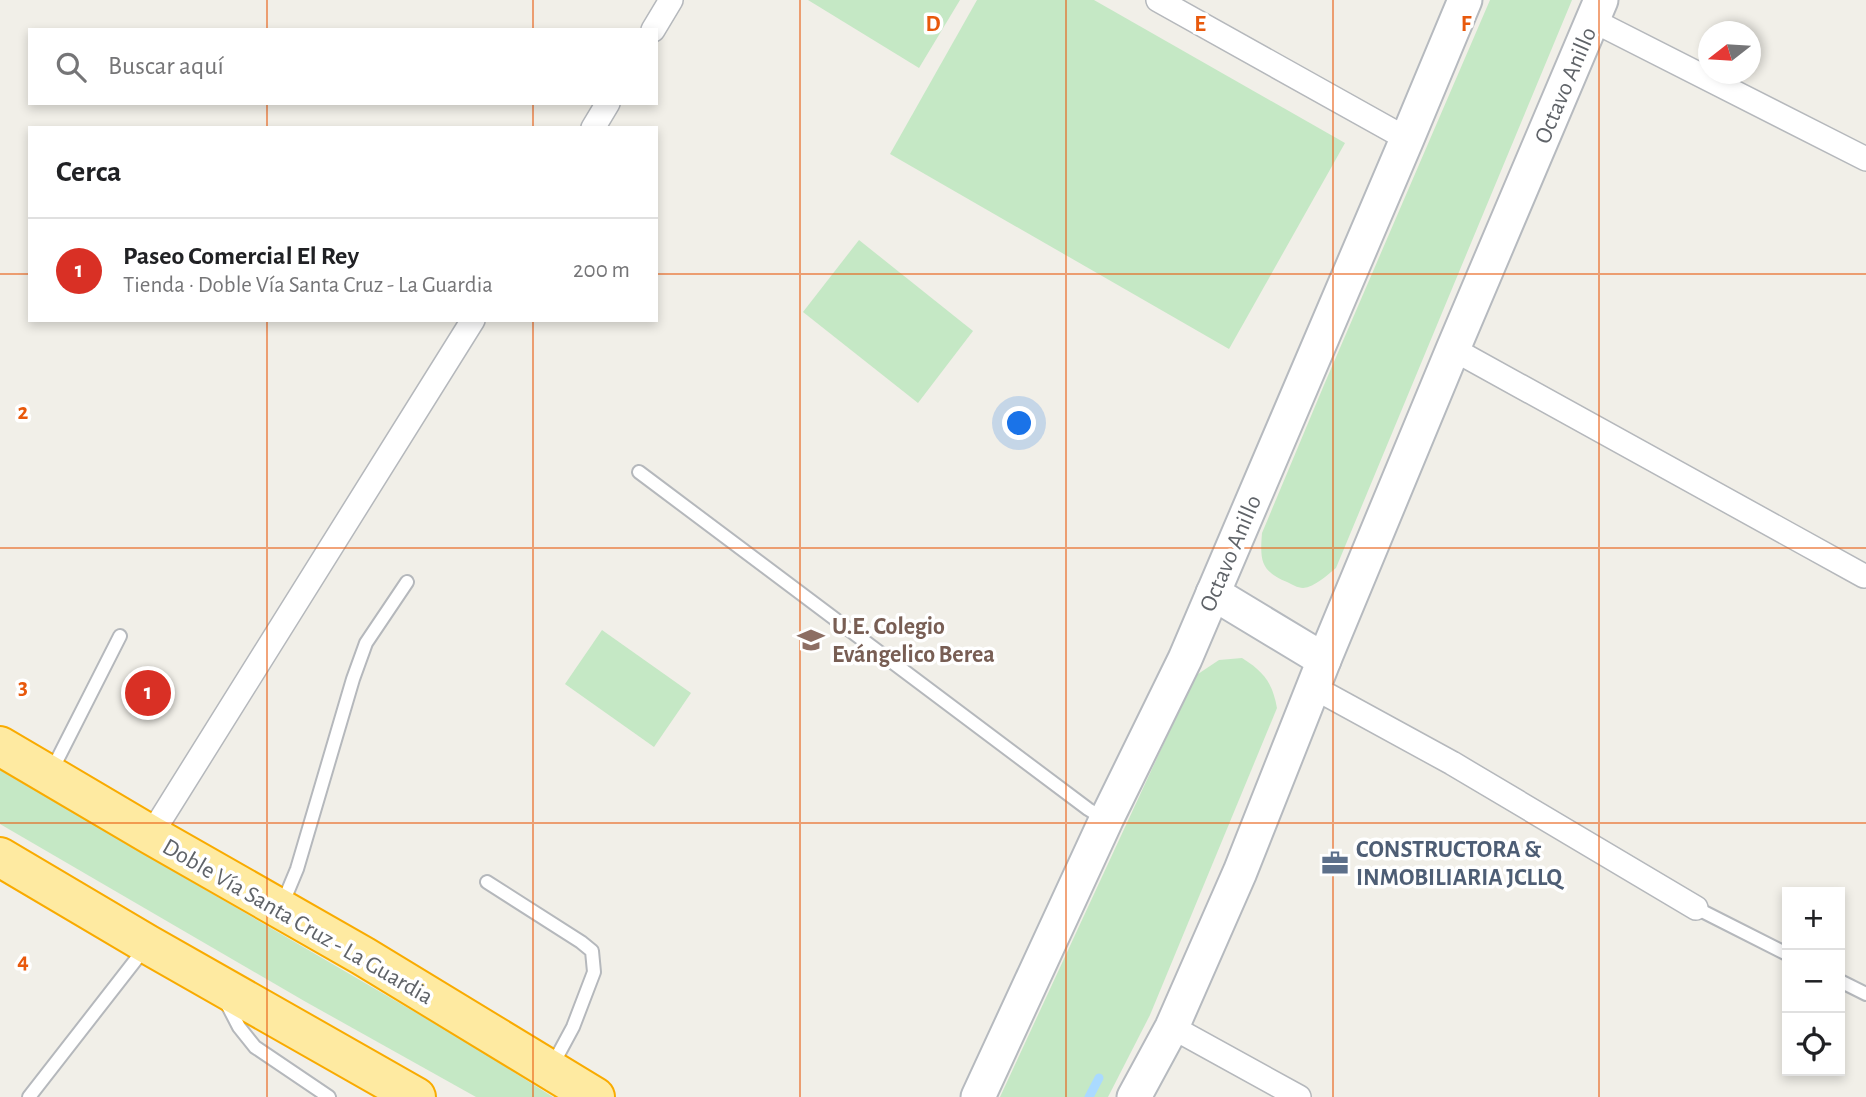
<!DOCTYPE html>
<html lang="es">
<head>
<meta charset="utf-8">
<style>
  body { margin:0; font-family:"Alegreya Sans",sans-serif; background:#f2f2f2; color:#202124 }
  .controls { position:absolute; right:21px; bottom:21px; display:grid; overflow:hidden; border-radius:0px; box-shadow:0 4px 10px #0003 }
  .controls button { width:63px; height:63px; display:grid; place-items:center; padding:0; border:0; border-bottom:2px solid #e0e0e0; background:#fff; color:#202124; font:35px sans-serif }
  .compass { position:absolute; left:1698px; top:21px; width:63px; height:63px; border-radius:50%; background:#fff; box-shadow:0 4px 10px #0003; rotate:253deg }
  .you { position:absolute; left:1020px; top:424px; width:24px; height:24px; margin:-18px; border:5px solid #fff; border-radius:50%; background:#1a73e8; box-shadow:0 0 0 10px #1a73e833 }
  .badge { display:grid; place-items:center; width:46px; height:46px; border-radius:50%; background:#d93025; color:#fff; font-size:23px; font-weight:700 }
  .pin { position:absolute; translate:-50% -50%; border:4px solid #fff; box-shadow:0 2px 7px #0006 }
  .list { margin:0; padding:0; list-style:none }
  h2 { display:flex; justify-content:space-between; align-items:center; height:91px; margin:0; padding:0 28px; font-size:30px }
  h2 small { font-size:23px; font-weight:400; color:#757577 }
  .list li { display:grid; grid-template-columns:46px 1fr auto; gap:21px; align-items:center; box-sizing:border-box; height:105px; padding:0 28px; border-top:2px solid #e0e0e0 }
  .list b { display:block; font-size:26px; white-space:nowrap }
  .list p { margin:0; font-size:23px; white-space:nowrap; color:#757577 }
  .list em { font-size:23px; font-style:normal; color:#757577 }
  .icon { flex:none; width:38px; height:38px; fill:none; stroke:currentColor; stroke-width:2; stroke-linecap:round; stroke-linejoin:round }
  .map { position:relative; flex:none; width:1866px; height:1097px; overflow:hidden }
  .search { position:absolute; background:#fff; box-shadow:0 4px 10px #0003; left:28px; top:28px; width:630px; height:77px; display:flex; align-items:center; gap:18px; box-sizing:border-box; padding:0 24px; border-radius:0px; color:#757577; font-size:26px }
  .panel { position:absolute; background:#fff; box-shadow:0 4px 10px #0003; left:28px; top:126px; width:630px; height:196px; border-radius:0px }
  .map>svg:first-child { display:block }
</style>
</head>
<body>
<div class="map">
<svg width="1866" height="1097" viewBox="0 0 1866 1097">
  <rect width="100%" height="100%" fill="#f1efe8"/>
  <g fill="#c5e8c5">
    <polygon points="808,0 960,0 919,68"/>
    <polygon points="977,0 1094,0 1345,143 1229,349 890,154"/>
    <path d="M1490 0H1572L1336 568C1327 575 1315 587 1303 588 1298 588 1291 584 1287 582 1260 571 1260 559 1262 533L1324 385Z"/>
    <polygon points="859,240 973,331 918,403 803,312"/>
    <polygon points="602,630 691,693 654,747 565,684"/>
    <path d="M1242 658C1264 672 1272 682 1277 708L1150 1015 1108 1097H1000L1195 676 1219 660Z"/>
    <polygon points="0,770 468,1043 553,1097 476,1097 306,1002 0,824"/>
  </g>
  <g fill="none" stroke-linecap="round" stroke-linejoin="round">
    <polyline stroke="#aadaff" stroke-width="9" points="1089,1097 1099,1078"/>
    <defs>
      <g id="service">
        <polyline points="639,472 1088,809 1104,819"/>
        <polyline points="51,772 120,636"/>
        <polyline points="487,882 581,942 592,951 594,972 573,1027 552,1066"/>
        <polyline points="282,905 297,869 353,679 366,643 407,582"/>
        <polyline points="1696,908 1787,954"/>
        <polyline points="1840,981 1866,994"/>
        <polyline points="226,1002 239,1027 255,1047 329,1097"/>
        <polyline points="29,1097 145,948"/>
      </g>
      <g id="minor">
        <polyline points="1158,0 1407,139"/>
        <polyline points="1592,20 1866,159"/>
        <polyline points="653,30 671,0"/>
        <polyline points="593,128 608,103"/>
        <polyline points="1453,349 1864,576"/>
        <polyline points="1313,687 1452,763 1696,908"/>
        <polyline points="151,835 473,320"/>
        <polyline points="1172,1027 1299,1097"/>
      </g>
      <g id="secondary">
        <polyline points="1213,593 1324,660"/>
        <polyline points="978,1097 1106,820 1185,659 1407,139 1465,0"/>
        <polyline points="1134,1097 1172,1027 1240,872 1324,660 1453,349 1601,0"/>
      </g>
      <g id="trunk">
        <polyline points="0,746 151,835 363,956 595,1097"/>
        <polyline points="0,857 147,944 416,1097"/>
      </g>
    </defs>
    <use href="#service" stroke="#b5b8bc" stroke-width="16"/>
    <use href="#minor" stroke="#b5b8bc" stroke-width="26"/>
    <use href="#secondary" stroke="#b6babf" stroke-width="37"/>
    <use href="#trunk" stroke="#f9ab00" stroke-width="42"/>
    <use href="#service" stroke="#fff" stroke-width="12"/>
    <use href="#minor" stroke="#fff" stroke-width="23"/>
    <use href="#secondary" stroke="#fff" stroke-width="33"/>
    <use href="#trunk" stroke="#feeaa1" stroke-width="38"/>
  </g>
  <path fill="none" stroke="#e8590c" stroke-width="2" stroke-opacity="0.55" d="M267 0V30M533 0V30M800 0V1097M1066 0V1097M1333 0V1097M1599 0V1097M267 103V128M533 103V128M0 274H30M656 274H1866M267 320V1097M533 320V1097M0 548H1866M0 823H1866"/>
  <defs>
    <symbol id="school-bare" viewBox="-9 -9 18 18"><path d="M0-5L7-2L0 1L-7-2ZM-4 1L0 2.5L4 1V4Q0 6-4 4Z" fill="#8d6e63" stroke="#fff" stroke-width="2.5" paint-order="stroke"/></symbol>
    <symbol id="office-bare" viewBox="-9 -9 18 18"><path d="M-6-3h4V-5.5h4V-3h4V5H-6ZM-1-4.5V-3h2v-1.5ZM-6 0V1H6V0Z" fill="#5c6f8a" stroke="#fff" stroke-width="2.5" paint-order="stroke"/></symbol>
  </defs>
  <g fill-rule="evenodd">
    <use href="#school-bare" x="792" y="621" width="38" height="38"/>
    <use href="#office-bare" x="1316" y="844" width="38" height="38"/>
  </g>
  <g text-anchor="middle" stroke-width="7" stroke-linejoin="round" paint-order="stroke">
    <g font-size="24" fill="#5f6368" stroke="#fff">
      <text transform="translate(1565 85) rotate(-67)" y="8">Octavo Anillo</text>
      <text transform="translate(1230 553) rotate(-67)" y="8">Octavo Anillo</text>
      <text transform="translate(298 921) rotate(30)" y="8">Doble Vía Santa Cruz - La Guardia</text>
    </g>
    <g font-size="24" font-weight="bold" fill="#785e54" stroke="#fff" text-anchor="start">
      <text x="832" y="634">U.E. Colegio<tspan x="832" dy="28">Evángelico Berea</tspan></text>
    </g>
    <g font-size="24" font-weight="bold" fill="#4e5e75" stroke="#fff" text-anchor="start">
      <text x="1356" y="857">CONSTRUCTORA &amp;<tspan x="1356" dy="28">INMOBILIARIA JCLLQ</tspan></text>
    </g>
  </g>
  <g font-size="23" text-anchor="middle" font-weight="bold" fill="#e8590c" stroke="#fff" stroke-width="7" stroke-linejoin="round" paint-order="stroke">
    <text x="933" y="31">D</text>
    <text x="1200" y="31">E</text>
    <text x="1466" y="31">F</text>
    <text x="23" y="419">2</text>
    <text x="23" y="694">3</text>
    <text x="23" y="968">4</text>
  </g>
</svg>
<div class="controls">
<button>+</button>
<button>−</button>
<button><svg class="icon" aria-label="locate" viewBox="0 0 24 24"><circle cx="12" cy="12" r="6"/><path d="M12 2v4M12 18v4M2 12h4M18 12h4"/></svg></button>
</div>
<svg class="compass" viewBox="-18 -18 36 36"><path d="M0-13l5 13h-10z" fill="#e53935"/><path d="M0 13l5-13h-10z" fill="#757577"/></svg>
<div class="you"></div>
<div class="pin badge" style="left:148px;top:693px">1</div>
<div class="search"><svg class="icon" aria-label="search" viewBox="0 0 24 24"><circle cx="10" cy="10" r="6"/><path d="M15 15l6 6"/></svg>Buscar aquí</div>
<section class="panel">
<h2>Cerca<small></small></h2>
<ul class="list">
<li><span class="badge">1</span><div><b>Paseo Comercial El Rey</b><p>Tienda · Doble Vía Santa Cruz - La Guardia</p></div><em>200 m</em></li>
</ul>
</section>
</div>
</body>
</html>
